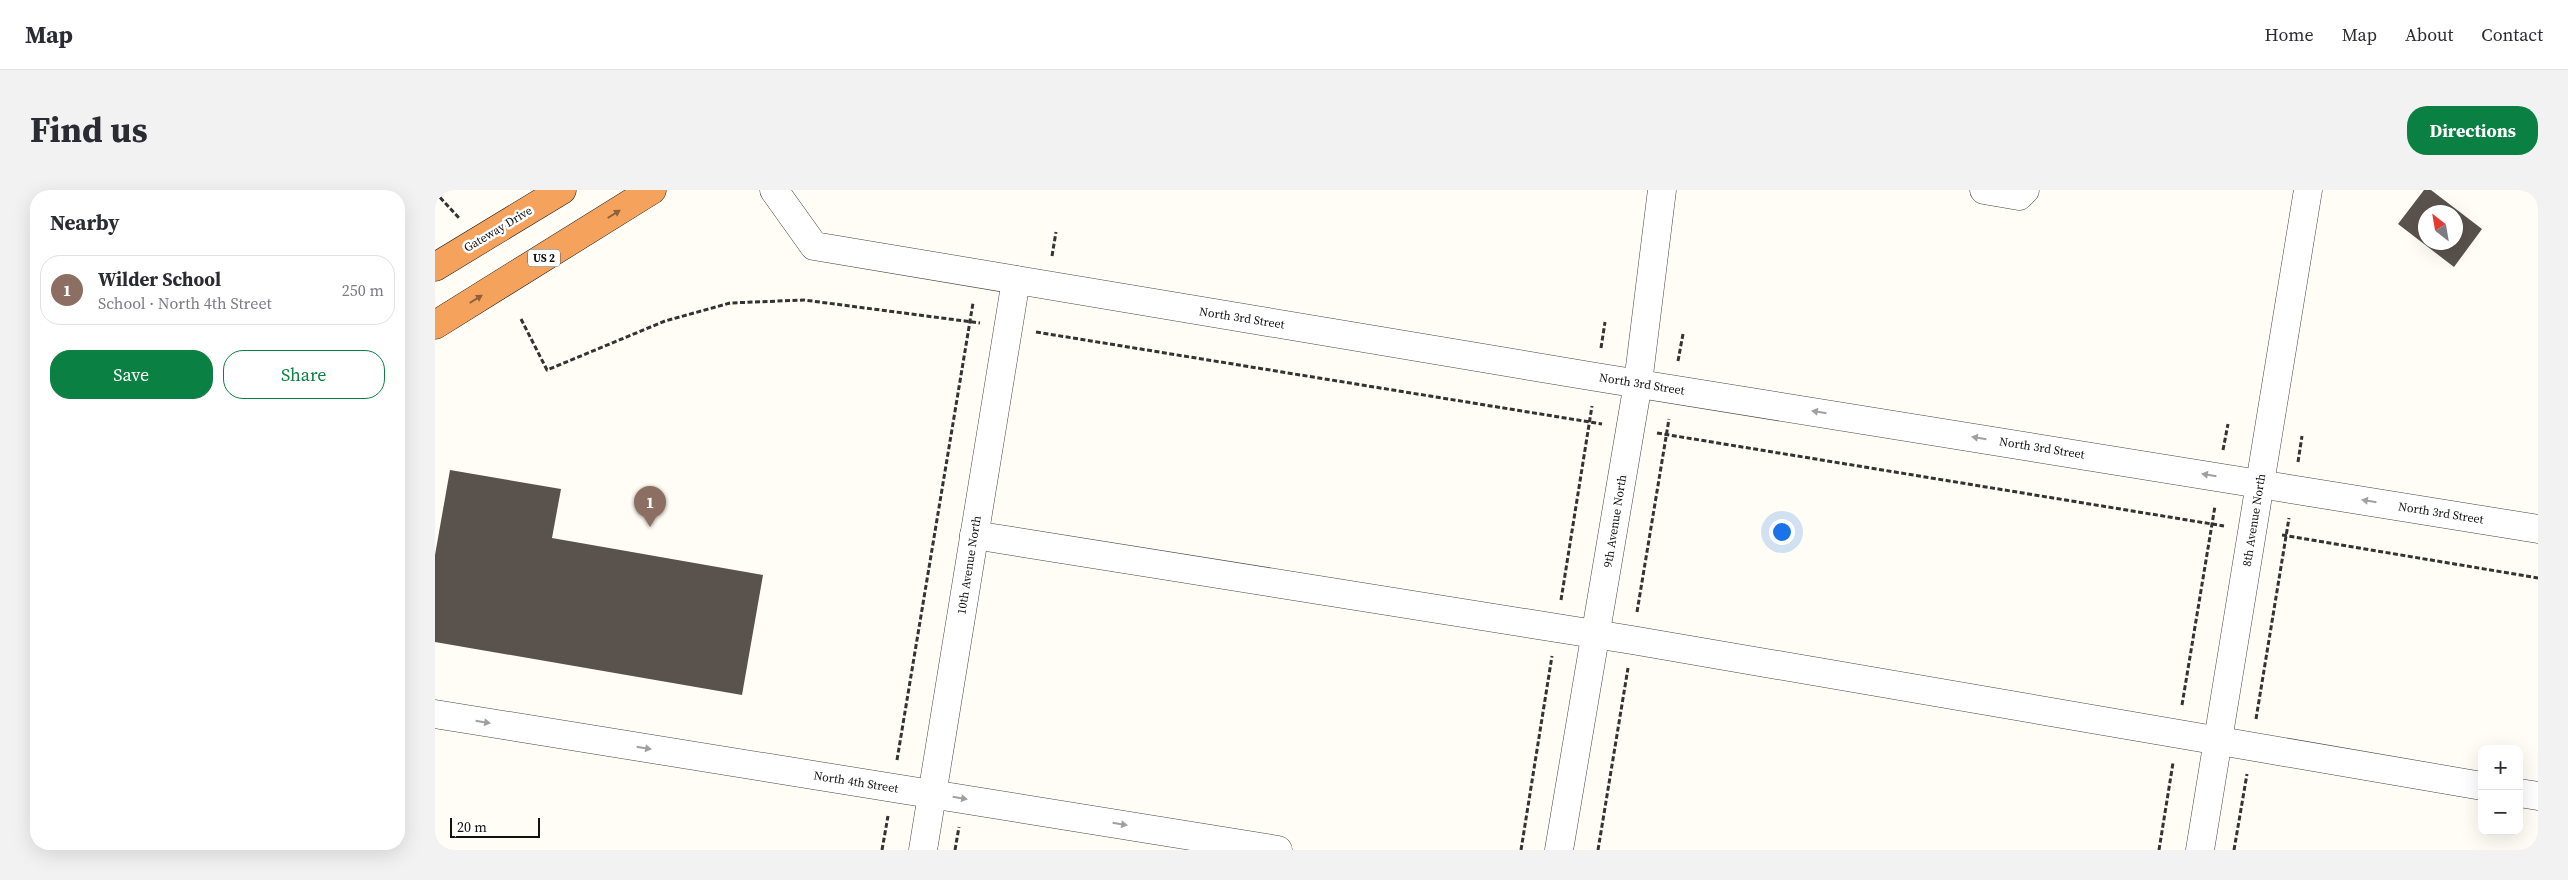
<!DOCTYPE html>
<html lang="en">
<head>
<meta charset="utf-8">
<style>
  body { margin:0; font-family:"Source Serif 4",serif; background:#f2f2f3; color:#2b2b33 }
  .controls { position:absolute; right:15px; bottom:15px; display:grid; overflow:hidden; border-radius:10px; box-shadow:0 5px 20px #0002 }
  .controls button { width:45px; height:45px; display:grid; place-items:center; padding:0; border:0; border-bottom:1px solid #e1e1e2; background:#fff; color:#2b2b33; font:25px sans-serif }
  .compass { position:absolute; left:1983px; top:15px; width:45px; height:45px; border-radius:50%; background:#fff; box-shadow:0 5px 20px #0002; rotate:329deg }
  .scale { position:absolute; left:15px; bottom:12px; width:90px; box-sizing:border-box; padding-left:5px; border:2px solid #111; border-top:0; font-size:14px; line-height:18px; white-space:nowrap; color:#111; -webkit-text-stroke:4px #fff; paint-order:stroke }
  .you { position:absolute; left:1346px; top:341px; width:18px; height:18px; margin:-12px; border:4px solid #fff; border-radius:50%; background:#1a73e8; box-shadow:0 0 0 8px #1a73e833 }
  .badge { display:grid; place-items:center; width:32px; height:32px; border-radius:50%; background:#0b8043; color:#fff; font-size:16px; font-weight:700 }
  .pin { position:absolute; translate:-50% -41px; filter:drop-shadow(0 1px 2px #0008) }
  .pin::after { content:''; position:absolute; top:26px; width:18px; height:15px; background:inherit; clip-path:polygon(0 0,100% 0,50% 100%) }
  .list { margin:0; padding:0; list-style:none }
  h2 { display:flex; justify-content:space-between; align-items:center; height:65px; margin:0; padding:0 20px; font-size:21px }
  h2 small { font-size:16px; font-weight:400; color:#7c7c81 }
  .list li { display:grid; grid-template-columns:32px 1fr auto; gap:15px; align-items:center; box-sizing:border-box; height:70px; margin:0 10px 10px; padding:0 10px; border:1px solid #e1e1e2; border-radius:20px }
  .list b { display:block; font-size:19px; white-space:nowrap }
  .list p { margin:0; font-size:16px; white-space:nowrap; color:#7c7c81 }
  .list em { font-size:16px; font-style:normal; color:#7c7c81 }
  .actions { display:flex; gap:10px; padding:15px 20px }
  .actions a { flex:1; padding:11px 0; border:1px solid #0b8043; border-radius:20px; text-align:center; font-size:18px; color:#0b8043 }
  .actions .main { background:#0b8043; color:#fff }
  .map { position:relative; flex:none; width:2103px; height:660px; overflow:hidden; border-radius:20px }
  header { display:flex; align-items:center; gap:30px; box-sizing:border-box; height:70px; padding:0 25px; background:#fff; border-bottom:1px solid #e1e1e2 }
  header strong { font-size:24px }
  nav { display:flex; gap:28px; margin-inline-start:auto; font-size:18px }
  .intro { display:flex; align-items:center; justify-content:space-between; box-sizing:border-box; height:120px; padding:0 30px }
  h1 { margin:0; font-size:35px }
  .button { padding:12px 22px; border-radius:20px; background:#0b8043; color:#fff; font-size:18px; font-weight:700 }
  main { display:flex; gap:30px; padding:0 30px }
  aside { flex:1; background:#fff; border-radius:20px; box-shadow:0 5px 20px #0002 }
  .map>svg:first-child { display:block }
</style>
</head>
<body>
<header>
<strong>Map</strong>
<nav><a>Home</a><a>Map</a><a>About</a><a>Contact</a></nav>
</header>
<div class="intro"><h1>Find us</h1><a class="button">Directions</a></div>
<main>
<aside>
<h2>Nearby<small></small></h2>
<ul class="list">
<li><span class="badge" style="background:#8d6e63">1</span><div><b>Wilder School</b><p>School · North 4th Street</p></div><em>250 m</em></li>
</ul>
<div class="actions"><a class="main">Save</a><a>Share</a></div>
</aside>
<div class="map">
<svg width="2103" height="660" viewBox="0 0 2103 660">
  <rect width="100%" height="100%" fill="#fffdf5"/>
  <g fill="#5a524d" fill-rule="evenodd">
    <path d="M1989 0H1996L2047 39 2019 77 1963 34ZM1990 22H2020V52H1990Z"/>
    <polygon points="15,280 126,299 117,348 328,385 307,505 0,452 0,365"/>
  </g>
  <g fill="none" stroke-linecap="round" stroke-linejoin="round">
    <defs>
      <g id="minor">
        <polyline points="339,0 379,56 1161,187 2103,339"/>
        <polyline points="1549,0 1584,6 1590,0"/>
        <polyline points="539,345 1197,450 2047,596"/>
        <polyline points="0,524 843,660"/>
        <polyline points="2084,603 2103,606"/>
        <polyline points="488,660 581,90"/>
        <polyline points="1124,660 1203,193 1227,0"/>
        <polyline points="1765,660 1873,0"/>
      </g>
      <g id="highway">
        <polyline points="0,77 127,0"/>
        <polyline points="0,135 217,0"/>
      </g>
    </defs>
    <use href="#minor" stroke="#444" stroke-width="29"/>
    <use href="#highway" stroke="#222" stroke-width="29"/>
    <g stroke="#333" stroke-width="3" stroke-dasharray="5 2.5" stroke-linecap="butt">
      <polyline points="0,2 25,29"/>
      <polyline points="617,66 621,42"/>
      <polyline points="86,129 112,180 230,131 295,113 369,110 545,133"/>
      <polyline points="601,142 1167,234"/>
      <polyline points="1166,158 1170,132"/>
      <polyline points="1243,171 1248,144"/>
      <polyline points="1222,243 1789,336"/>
      <polyline points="1788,260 1793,234"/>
      <polyline points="1863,272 1867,246"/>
      <polyline points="1847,345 2103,388"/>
      <polyline points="1126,410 1157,216"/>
      <polyline points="1202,422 1234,229"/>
      <polyline points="1747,515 1780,316"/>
      <polyline points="1821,529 1854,328"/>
      <polyline points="462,570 538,113"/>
      <polyline points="447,660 453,626"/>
      <polyline points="520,660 524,637"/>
      <polyline points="1086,660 1117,466"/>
      <polyline points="1163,660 1193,478"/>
      <polyline points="1724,660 1738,573"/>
      <polyline points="1799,660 1812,584"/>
    </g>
    <use href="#minor" stroke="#fff" stroke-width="28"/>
    <use href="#highway" stroke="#f5a25d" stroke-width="28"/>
  </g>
  <defs><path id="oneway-solid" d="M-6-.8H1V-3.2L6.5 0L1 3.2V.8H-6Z" transform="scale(1.25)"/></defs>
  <g fill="#8e613b">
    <use href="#oneway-solid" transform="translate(179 24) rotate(-32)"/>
    <use href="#oneway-solid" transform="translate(41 109) rotate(-32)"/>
  </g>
  <g fill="#a0a0a0">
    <use href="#oneway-solid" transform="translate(1384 222) rotate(-171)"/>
    <use href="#oneway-solid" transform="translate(1544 248) rotate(-171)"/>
    <use href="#oneway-solid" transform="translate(1774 285) rotate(-171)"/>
    <use href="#oneway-solid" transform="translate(1934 311) rotate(-171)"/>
    <use href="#oneway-solid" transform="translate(48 532) rotate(9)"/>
    <use href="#oneway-solid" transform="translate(209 558) rotate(9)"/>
    <use href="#oneway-solid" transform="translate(525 608) rotate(9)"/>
    <use href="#oneway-solid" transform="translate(685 634) rotate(9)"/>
  </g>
  <g text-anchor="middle" stroke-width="5" stroke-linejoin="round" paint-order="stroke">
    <rect fill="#fff" stroke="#585858" stroke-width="1" x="93" y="59.5" width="32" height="17" rx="4"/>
    <g font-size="11" font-weight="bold" fill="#111">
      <text x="109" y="72">US 2</text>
    </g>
    <g font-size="12" fill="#111" stroke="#fff">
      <text transform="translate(63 39) rotate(-31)" y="4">Gateway Drive</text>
      <text transform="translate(807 128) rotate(9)" y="4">North 3rd Street</text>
      <text transform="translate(1207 194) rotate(9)" y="4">North 3rd Street</text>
      <text transform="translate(1607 258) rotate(9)" y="4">North 3rd Street</text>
      <text transform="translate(2006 323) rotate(9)" y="4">North 3rd Street</text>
      <text transform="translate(1819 330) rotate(-81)" y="4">8th Avenue North</text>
      <text transform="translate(1180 331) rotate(-81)" y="4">9th Avenue North</text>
      <text transform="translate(534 375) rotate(-81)" y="4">10th Avenue North</text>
      <text transform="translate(421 592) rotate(9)" y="4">North 4th Street</text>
    </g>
  </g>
</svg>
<div class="controls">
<button>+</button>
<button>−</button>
</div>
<svg class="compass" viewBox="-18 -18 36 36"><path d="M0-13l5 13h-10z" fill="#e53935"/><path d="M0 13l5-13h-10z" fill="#7c7c81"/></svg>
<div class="scale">20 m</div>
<div class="you"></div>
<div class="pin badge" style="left:215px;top:337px;background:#8d6e63">1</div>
</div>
</main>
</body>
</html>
